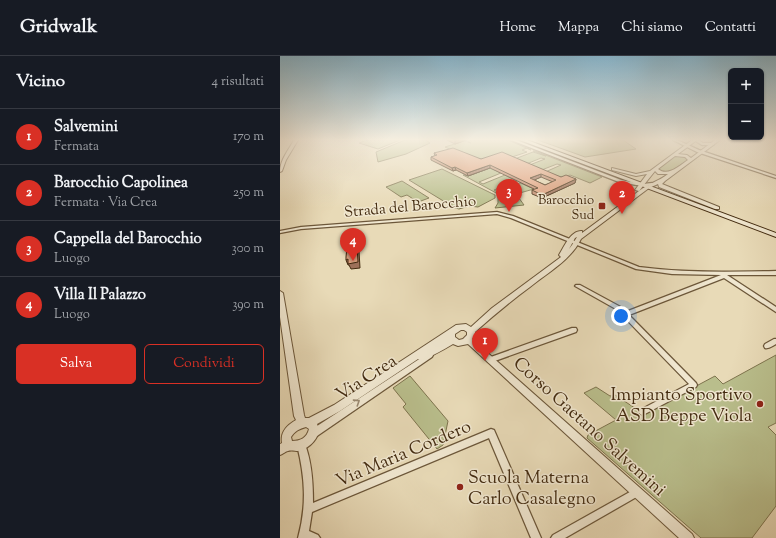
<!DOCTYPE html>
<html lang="it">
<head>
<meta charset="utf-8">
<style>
  body { margin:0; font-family:"Sorts Mill Goudy",serif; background:#20242c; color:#f1f3f6 }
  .controls { position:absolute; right:12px; top:12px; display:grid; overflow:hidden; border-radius:6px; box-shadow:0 1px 3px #0004 }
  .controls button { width:36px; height:36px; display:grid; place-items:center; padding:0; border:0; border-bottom:1px solid #363941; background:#171b24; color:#f1f3f6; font:20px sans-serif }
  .you { position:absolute; left:341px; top:260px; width:14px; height:14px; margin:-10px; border:3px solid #fff; border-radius:50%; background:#1a73e8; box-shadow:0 0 0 6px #1a73e833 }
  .badge { display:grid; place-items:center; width:26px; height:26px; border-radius:50%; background:#d93025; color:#fff; font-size:13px; font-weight:700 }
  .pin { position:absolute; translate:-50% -33px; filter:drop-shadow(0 1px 2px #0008) }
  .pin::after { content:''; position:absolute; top:21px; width:14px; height:12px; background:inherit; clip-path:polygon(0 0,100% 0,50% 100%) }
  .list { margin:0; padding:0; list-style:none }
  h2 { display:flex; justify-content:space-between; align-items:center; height:52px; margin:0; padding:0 16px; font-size:17px }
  h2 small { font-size:13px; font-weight:400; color:#9ea1a6 }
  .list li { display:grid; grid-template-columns:26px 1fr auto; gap:12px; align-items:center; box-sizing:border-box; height:56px; padding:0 16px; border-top:1px solid #363941 }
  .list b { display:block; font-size:15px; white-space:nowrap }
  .list p { margin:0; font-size:13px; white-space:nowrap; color:#9ea1a6 }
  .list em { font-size:13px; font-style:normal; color:#9ea1a6 }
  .actions { display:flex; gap:8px; padding:12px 16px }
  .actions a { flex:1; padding:9px 0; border:1px solid #d93025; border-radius:6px; text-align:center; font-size:14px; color:#d93025 }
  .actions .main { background:#d93025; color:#fff }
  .map { position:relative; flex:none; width:496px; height:482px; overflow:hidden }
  header { display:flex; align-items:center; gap:24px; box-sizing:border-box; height:56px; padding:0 20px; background:#171b24; border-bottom:1px solid #363941 }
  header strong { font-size:19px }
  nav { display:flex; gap:22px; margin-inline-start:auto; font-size:14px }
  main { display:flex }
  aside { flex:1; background:#171b24 }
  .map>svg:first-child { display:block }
</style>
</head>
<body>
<header>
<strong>Gridwalk</strong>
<nav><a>Home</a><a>Mappa</a><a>Chi siamo</a><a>Contatti</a></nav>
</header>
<main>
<aside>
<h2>Vicino<small>4 risultati</small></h2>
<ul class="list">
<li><span class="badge">1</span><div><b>Salvemini</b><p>Fermata</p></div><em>170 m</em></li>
<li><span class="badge">2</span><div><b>Barocchio Capolinea</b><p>Fermata · Via Crea</p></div><em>250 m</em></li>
<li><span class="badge">3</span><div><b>Cappella del Barocchio</b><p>Luogo</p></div><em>300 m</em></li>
<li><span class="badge">4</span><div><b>Villa Il Palazzo</b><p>Luogo</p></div><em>390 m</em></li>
</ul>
<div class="actions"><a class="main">Salva</a><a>Condividi</a></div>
</aside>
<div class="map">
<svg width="496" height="482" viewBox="0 0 496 482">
  <rect width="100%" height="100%" fill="#e8dab7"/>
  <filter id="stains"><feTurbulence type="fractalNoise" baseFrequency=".005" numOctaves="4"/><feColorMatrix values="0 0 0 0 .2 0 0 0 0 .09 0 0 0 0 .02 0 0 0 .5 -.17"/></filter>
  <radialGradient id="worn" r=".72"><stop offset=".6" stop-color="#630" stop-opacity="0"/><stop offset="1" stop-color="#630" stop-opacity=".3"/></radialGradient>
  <g fill="#b9be8c" stroke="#7e744e">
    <polygon points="87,84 120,84 98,93 79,87"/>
    <polygon points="125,84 146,84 150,87 126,98 98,106 96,96"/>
    <polygon points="186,84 228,84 251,94 247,92 242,94 247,96 229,102 201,107 165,91 184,85 191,87"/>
    <polygon points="258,84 343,84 356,93 305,101"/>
    <polygon points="253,95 255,95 322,121 310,127 290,119 278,124 263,117 281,109 277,108 259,115 247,110 265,103 261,102 244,109 232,104 253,96 266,100"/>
    <polygon points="395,100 407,101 408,104 388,117 376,114"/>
    <polygon points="210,112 221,117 199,126 203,128 225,119 237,125 214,134 218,136 240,127 254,133 236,138 244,149 215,152 218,147 218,138 183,119 188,120"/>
    <polygon points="162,113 215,139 215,142 198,151 189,150 179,153 172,151 171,147 165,146 129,124"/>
    <polygon points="122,125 149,142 138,146 127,139 121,141 106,131"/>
    <polygon points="496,299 496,367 488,371 496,379 496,450 472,482 421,482 307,382 308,379 336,364 304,337 316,331 330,340 335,339 364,358 435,320 443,328"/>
    <polygon points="130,320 168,365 163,389 157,393 123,351 126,348 113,332"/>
  </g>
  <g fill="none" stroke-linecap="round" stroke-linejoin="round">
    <defs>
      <g id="minor">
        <polygon points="231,84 236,84 341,124 362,128 372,127 374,128 372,129 362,130 339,126"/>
        <polygon points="393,84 397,84 419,94 496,120 496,122 417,96"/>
        <polygon points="414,84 418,84 423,87 433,87 434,88 433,89 422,89"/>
        <path d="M217 156 233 160 359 211C405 217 450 216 496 215V219H447L496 251V256L444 222 349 259 416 327 417 329 416 331 363 359 360 358 359 356 360 354 409 328 344 261 340 262 338 261 337 260 338 259 343 257 295 230 296 229H300L348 255 441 219 392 218 356 213 231 162 217 158 21 173 0 177V175L21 171Z"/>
        <polygon points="292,272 296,272 297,274 296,276 212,306 210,307 208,306 207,304 208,302"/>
        <path d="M494 283H496V288C492 290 489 293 485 292L484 290 485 288Z"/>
        <polygon points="150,296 152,297 153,299 152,301 37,380 34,381 31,380 30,377 31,374"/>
        <path d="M211 373 214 374 261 482H251L209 382 32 456 29 475 38 479 40 482H18C27 449 25 421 17 389L18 386 21 385 24 386C32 405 33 427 33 447Z"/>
        <polygon points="357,432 360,433 361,436 360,439 285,482 271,482 273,479"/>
      </g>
      <g id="tertiary">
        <path d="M14 84H18L6 104 2 115 0 116C0 104 8 95 14 84Z"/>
        <path d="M412 84H417L398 98 407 99 411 102 435 84H440L385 125 382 128 439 151V153H435L379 131 378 128 369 132 301 183C291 204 267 217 250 231 231 245 213 260 195 276V280L192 283 412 478 414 482H399L188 288 178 290 173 288C163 294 153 300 141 304L138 303 60 355 37 368C43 380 29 393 18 395 15 395 11 394 8 395 6 395 3 398 0 399V388L2 387C0 376 7 369 16 364L14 360 0 261V235L3 237 24 359 25 362H29L54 349 176 269 186 268 191 271 212 252 281 201 279 199C284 191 291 174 302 175V177L359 135 355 134 367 118 356 120 332 114V112L356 118 370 115ZM395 100 405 101 408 104C399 110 388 121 378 113ZM375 115 378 118H388C379 125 368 128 359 135ZM297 181 292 189 289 193 295 182ZM181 274H184L187 276V279L183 283 179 284 175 281V278ZM26 371 29 373C27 382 20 385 12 385L11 381C15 375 19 373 26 371Z"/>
      </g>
      <polygon id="secondary" points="240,84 247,84 496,177 496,181"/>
    </defs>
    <use href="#minor" stroke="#6c573a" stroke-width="2.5"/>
    <use href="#tertiary" stroke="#6c573a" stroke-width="2"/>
    <use href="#secondary" stroke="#432b10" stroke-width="2"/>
    <use href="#minor" fill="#f0e7d0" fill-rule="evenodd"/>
    <use href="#tertiary" fill="#f0e7d0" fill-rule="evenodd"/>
    <use href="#secondary" fill="#f0e7d0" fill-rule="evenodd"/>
  </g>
  <g fill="#c28b6e" stroke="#432b10" fill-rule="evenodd">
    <polygon points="167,84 186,84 175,88"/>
    <path d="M154 97 201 103 281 121 296 123 295 127 262 142 252 138V134L254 133 210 112 188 120 176 114 173 115 151 104V101L155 100ZM261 121 273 126 265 129 254 124Z"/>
  </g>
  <g fill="#9e715a" stroke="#432b10">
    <polygon points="177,84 186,84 175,88 175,85"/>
    <polygon points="210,109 210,112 188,120 187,117"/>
    <polygon points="175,111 176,114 173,115 172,112"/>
    <polygon points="261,118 261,121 250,126 250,122"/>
    <polygon points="296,123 295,127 262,142 262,139"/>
    <polygon points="77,190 79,195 80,212 71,213 69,209 68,209 66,204"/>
  </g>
  <g fill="#e2a280" stroke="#432b10" fill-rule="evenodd">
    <path d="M173 92 201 103 222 96 281 121 286 119 296 123 262 139 252 134 258 132 210 109 187 117 175 111 172 112 151 101 157 99 154 97ZM261 118 276 124 265 129 250 122Z"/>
    <polygon points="77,190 78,206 68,208 68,203 66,204 66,201 67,191"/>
  </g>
  <defs><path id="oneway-chevron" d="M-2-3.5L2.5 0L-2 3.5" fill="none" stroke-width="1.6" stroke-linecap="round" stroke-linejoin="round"/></defs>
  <use stroke="#9a8970" href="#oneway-chevron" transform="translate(77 346) rotate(-33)"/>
  <linearGradient id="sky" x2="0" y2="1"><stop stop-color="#88b7cf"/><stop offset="0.55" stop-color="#f5eedf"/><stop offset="1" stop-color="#f5eedf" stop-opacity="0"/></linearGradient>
  <rect width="496" height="152" fill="url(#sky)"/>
  <g fill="#8f2418" stroke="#f0e7d0" stroke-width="1.5">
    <rect x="318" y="146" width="8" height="8" rx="2"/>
    <circle cx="480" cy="348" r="4"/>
    <circle cx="180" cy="431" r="4"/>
  </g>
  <g text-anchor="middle" stroke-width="3" stroke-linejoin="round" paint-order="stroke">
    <g font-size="13" fill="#432b10" stroke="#f0e7d0" text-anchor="end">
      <text x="314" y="148">Barocchio<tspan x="314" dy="15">Sud</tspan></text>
    </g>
    <g font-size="15" fill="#432b10" stroke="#f0e7d0">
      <text transform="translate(130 150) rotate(-5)" y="5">Strada del Barocchio</text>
    </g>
    <g font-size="18" fill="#432b10" stroke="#f0e7d0">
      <text transform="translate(86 321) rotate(-33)" y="6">Via Crea</text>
      <text transform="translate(310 370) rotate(42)" y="6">Corso Gaetano Salvemini</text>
      <text transform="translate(123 397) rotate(-23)" y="6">Via Maria Cordero</text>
    </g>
    <g font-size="18" fill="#432b10" stroke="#f0e7d0" text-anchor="end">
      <text x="472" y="344">Impianto Sportivo<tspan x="472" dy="21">ASD Beppe Viola</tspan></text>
      <text x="188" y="427" text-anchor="start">Scuola Materna<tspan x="188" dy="21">Carlo Casalegno</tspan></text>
    </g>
  </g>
  <rect width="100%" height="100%" filter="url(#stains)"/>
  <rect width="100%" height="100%" fill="url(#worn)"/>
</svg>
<div class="controls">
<button>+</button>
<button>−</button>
</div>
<div class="you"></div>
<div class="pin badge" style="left:205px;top:305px">1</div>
<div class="pin badge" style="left:342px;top:158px">2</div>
<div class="pin badge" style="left:229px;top:156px">3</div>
<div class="pin badge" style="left:73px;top:205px">4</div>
</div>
</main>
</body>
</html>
